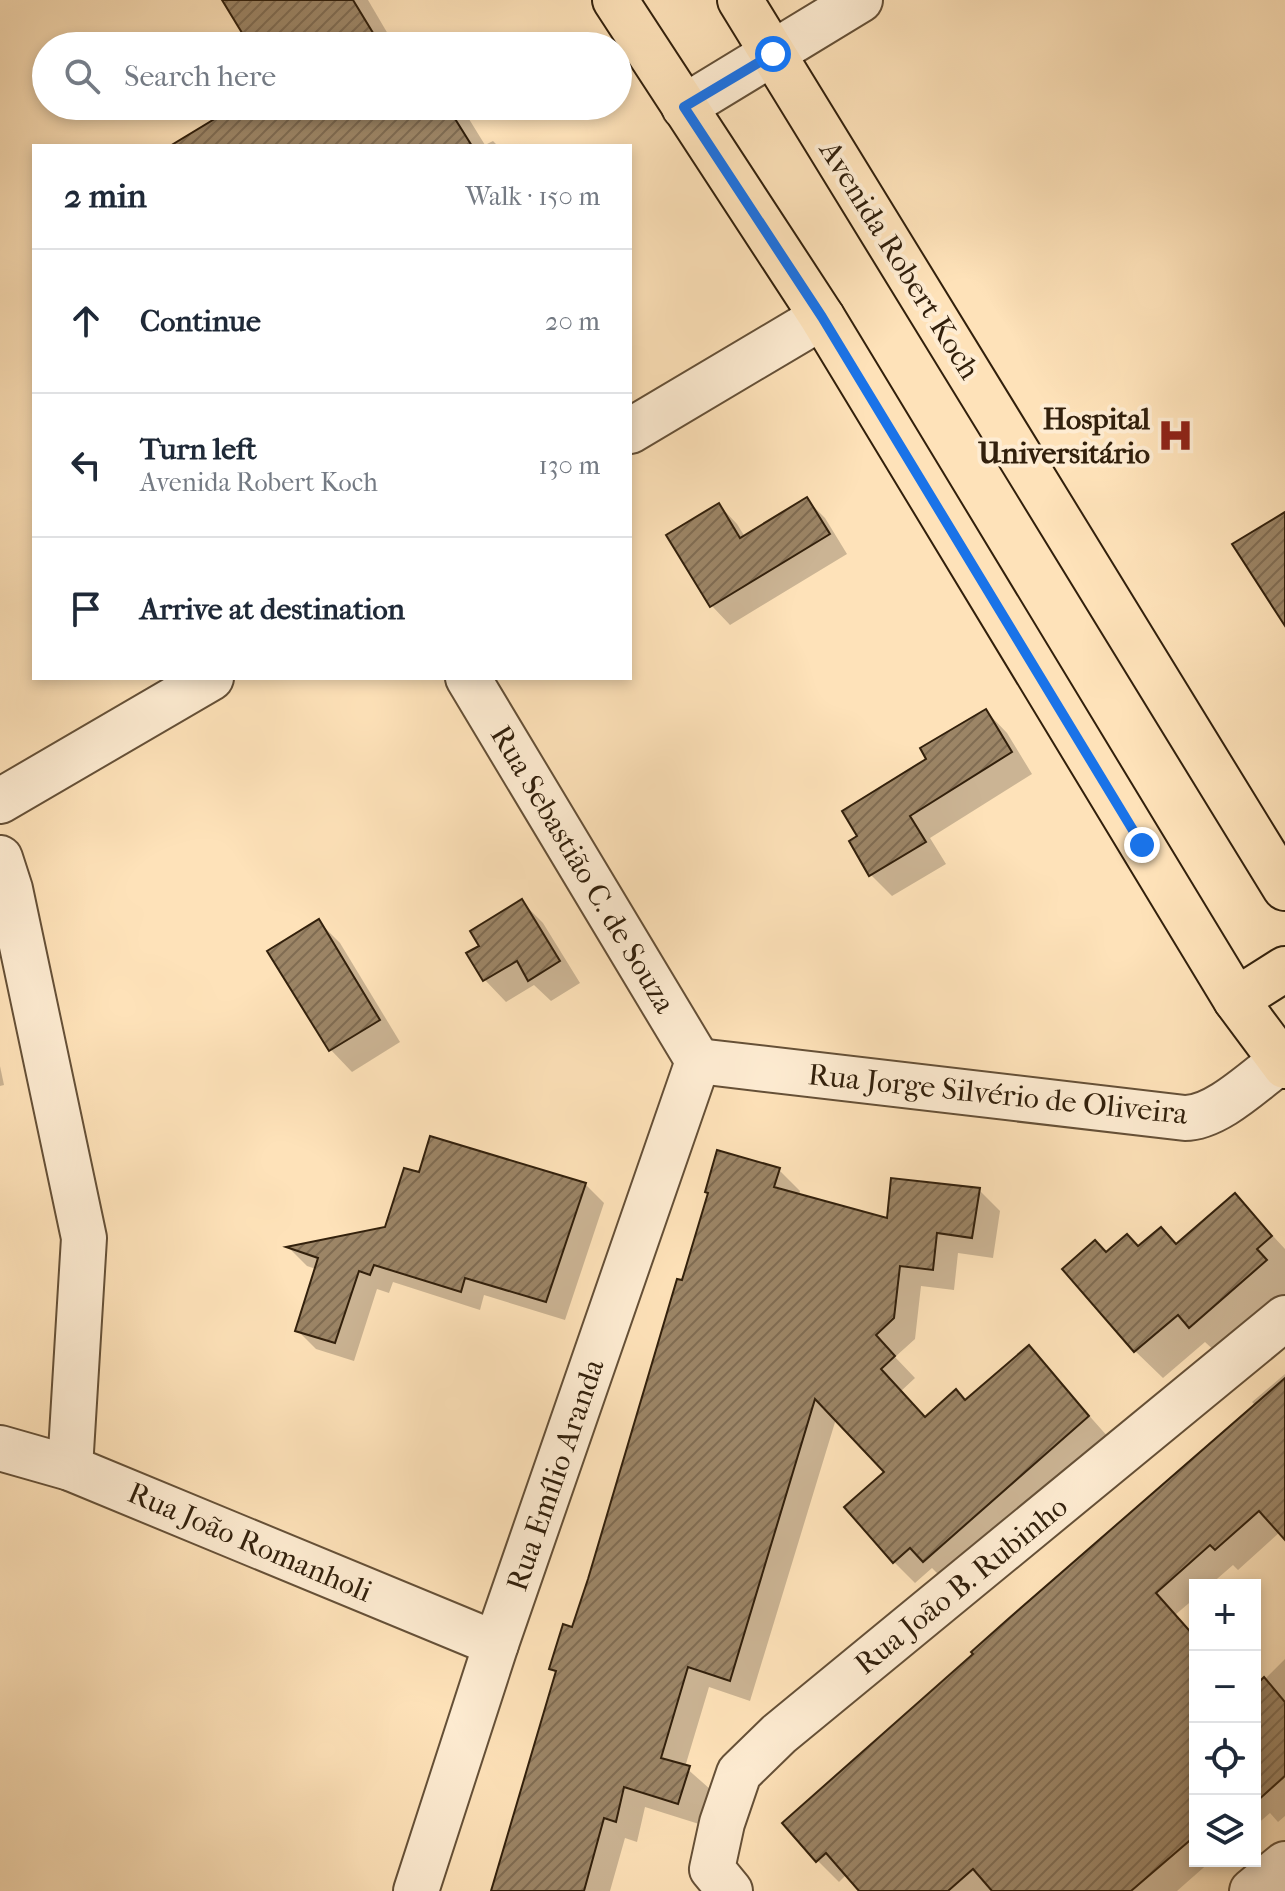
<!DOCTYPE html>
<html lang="en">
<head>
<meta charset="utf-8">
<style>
  body { margin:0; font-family:"IM FELL French Canon",serif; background:#f2f2f3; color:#1f2937 }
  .controls { position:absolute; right:24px; bottom:24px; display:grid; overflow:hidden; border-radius:0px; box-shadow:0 4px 12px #0003 }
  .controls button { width:72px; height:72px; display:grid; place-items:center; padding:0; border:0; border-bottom:2px solid #e0e1e3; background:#fff; color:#1f2937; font:40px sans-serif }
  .stop { position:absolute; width:24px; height:24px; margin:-18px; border:6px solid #1a73e8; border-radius:50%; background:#fff }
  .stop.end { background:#1a73e8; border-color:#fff; box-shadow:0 2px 8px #0008 }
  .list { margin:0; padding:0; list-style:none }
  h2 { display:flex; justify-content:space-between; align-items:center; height:104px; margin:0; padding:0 32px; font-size:34px }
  h2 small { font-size:26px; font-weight:400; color:#747a83 }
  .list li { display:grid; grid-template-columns:52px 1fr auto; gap:24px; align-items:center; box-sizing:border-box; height:144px; padding:0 32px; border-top:2px solid #e0e1e3 }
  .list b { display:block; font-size:30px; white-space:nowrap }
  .list p { margin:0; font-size:26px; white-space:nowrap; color:#747a83 }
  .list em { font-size:26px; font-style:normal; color:#747a83 }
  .icon { flex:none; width:44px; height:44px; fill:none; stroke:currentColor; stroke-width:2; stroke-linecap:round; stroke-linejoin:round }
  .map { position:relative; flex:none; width:1285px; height:1891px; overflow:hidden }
  .search { position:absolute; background:#fff; box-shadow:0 4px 12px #0003; left:32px; top:32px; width:600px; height:88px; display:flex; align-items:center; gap:20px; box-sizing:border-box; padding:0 28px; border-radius:44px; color:#747a83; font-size:30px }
  .panel { position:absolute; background:#fff; box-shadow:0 4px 12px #0003; left:32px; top:144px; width:600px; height:536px; border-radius:0px }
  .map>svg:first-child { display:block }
</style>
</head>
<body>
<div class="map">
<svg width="1285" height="1891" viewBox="0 0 1285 1891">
  <defs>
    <pattern id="building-hatch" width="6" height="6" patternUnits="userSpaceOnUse" patternTransform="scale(2)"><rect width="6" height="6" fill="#9c8566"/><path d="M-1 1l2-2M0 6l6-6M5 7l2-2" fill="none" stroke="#806c52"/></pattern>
  </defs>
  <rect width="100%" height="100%" fill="#fee2b9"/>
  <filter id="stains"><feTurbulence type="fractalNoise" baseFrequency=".0025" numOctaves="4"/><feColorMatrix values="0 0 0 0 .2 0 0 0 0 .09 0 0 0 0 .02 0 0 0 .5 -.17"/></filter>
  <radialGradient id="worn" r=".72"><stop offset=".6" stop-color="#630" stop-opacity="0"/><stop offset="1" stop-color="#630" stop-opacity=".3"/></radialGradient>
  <g fill="#0003">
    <polygon points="224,0 368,0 395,46 253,46"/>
    <polygon points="240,106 455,106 469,119 485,145 493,141 498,146 174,146"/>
    <polygon points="807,500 825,518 847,554 730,625 712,606 668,536 719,505 737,524 745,537"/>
    <polygon points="986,711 1007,733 1032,774 930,838 946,864 892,896 871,875 851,842 860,837"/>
    <polygon points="522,902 543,923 580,983 551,1001 534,985 506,1002 485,980 469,954 481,946"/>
    <polygon points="319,922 340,943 400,1042 352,1072 331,1050 270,951"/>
    <polygon points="0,1066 4,1085 0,1086"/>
    <polygon points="779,1170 800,1191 799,1196 888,1221 979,1190 1000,1211 993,1258 958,1253 954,1290 921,1286 915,1339 895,1357 915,1378 900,1392 925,1419 966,1402 1029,1348 1109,1438 945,1581 932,1568 915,1583 894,1562 887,1472 836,1419 750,1701 709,1687 685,1767 710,1789 699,1824 645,1807 637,1842 625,1838 610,1891 494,1891 557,1674 552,1669 573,1630 683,1282"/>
    <polygon points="420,1175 585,1184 604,1203 565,1320 484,1295 480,1310 393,1282 389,1293 377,1289 354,1361 316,1349 297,1330 316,1269 307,1266 290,1249 387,1228"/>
    <polygon points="1235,1195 1285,1249 1285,1295 1218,1354 1205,1342 1163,1378 1135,1351 1065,1270 1107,1254 1139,1248 1177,1246"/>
    <polygon points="1285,1374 1285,1537 1280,1532 1238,1570 1233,1565 1210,1585 1195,1585 1195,1598 1175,1615 1195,1637 1195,1861 1211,1861 1177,1891 862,1891 847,1874 839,1882 817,1860 1256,1406 1252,1402"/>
    <polygon points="1285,1659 1285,1816 1278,1822 1270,1813 1255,1826 1255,1689"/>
  </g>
  <g fill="url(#building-hatch)" stroke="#32200c" stroke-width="2">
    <polygon points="222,0 353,0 381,46 250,46"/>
    <polygon points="236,106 447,106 472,146 170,146"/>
    <polygon points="807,497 830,534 710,607 666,535 719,503 740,538"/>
    <polygon points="1285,512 1285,626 1232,544"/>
    <polygon points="986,709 1012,752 910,816 926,842 869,876 849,841 857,836 842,811 926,759 920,748"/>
    <polygon points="522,899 560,961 528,981 517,961 483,981 466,953 479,946 470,931"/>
    <polygon points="319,919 380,1020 329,1051 267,951"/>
    <polygon points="430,1136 586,1183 546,1302 465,1278 461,1292 374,1265 370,1275 359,1271 335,1343 295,1331 318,1258 286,1247 385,1227 404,1168 419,1172"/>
    <polygon points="717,1150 780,1168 774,1187 887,1218 891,1178 980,1188 972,1238 937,1233 933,1270 900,1266 894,1318 876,1335 895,1356 881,1369 925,1417 956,1389 965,1400 1029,1345 1089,1416 923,1562 910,1548 893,1563 844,1507 884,1472 815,1399 730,1681 688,1667 661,1758 690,1766 678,1804 624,1787 616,1822 604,1818 584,1891 491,1891 556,1671 549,1669 563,1624 572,1627 588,1579 677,1279 682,1280 708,1193 705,1192"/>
    <polygon points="1235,1193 1272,1236 1257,1249 1267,1260 1189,1328 1178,1315 1134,1352 1062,1269 1095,1240 1106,1252 1127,1234 1138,1246 1161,1227 1176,1244"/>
    <polygon points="1285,1378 1285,1540 1259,1511 1215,1550 1210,1545 1156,1593 1195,1637 1195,1836 1131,1891 992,1891 973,1869 948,1891 859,1891 826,1853 816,1862 782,1823 973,1654 971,1652 1007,1620"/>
    <polygon points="1264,1677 1285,1702 1285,1776 1256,1802 1255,1686"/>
  </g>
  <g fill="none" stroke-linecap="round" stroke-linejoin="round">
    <defs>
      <g id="street">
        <polyline points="684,107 860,0"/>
        <polyline points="630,431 822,317"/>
        <polyline points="468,678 698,1061"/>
        <polyline points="0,801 211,678"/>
        <polyline points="0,858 10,889 84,1238 70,1468"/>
        <path d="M698 1061 1185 1118C1217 1118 1256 1079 1281 1061"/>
        <polyline points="0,1448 70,1468 496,1644"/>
        <polyline points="416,1891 496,1644 698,1061"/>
        <polyline points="730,1891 712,1869 722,1823 739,1773 779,1734 1285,1318"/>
        <polyline points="1252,1891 1285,1864"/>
      </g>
      <g id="primary">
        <polyline points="615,0 822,317 1236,1000 1285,1066"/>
        <polyline points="740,0 1285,888"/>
        <polyline points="1236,1000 1285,969"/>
      </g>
    </defs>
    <use href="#street" stroke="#655037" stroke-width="48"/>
    <use href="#primary" stroke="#32200c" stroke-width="48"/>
    <use href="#street" stroke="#feecd2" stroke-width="44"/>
    <use href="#primary" stroke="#fee2b9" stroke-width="44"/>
  </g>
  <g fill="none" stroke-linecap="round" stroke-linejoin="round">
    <polyline stroke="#1a73e8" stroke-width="10" points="773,54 684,107 822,317 1142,845"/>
  </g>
  <defs>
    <symbol id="hospital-bare" viewBox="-9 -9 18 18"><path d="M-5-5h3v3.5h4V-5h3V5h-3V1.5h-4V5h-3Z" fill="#8f2418" stroke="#feecd2" stroke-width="2.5" paint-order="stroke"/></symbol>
  </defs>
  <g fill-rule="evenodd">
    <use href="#hospital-bare" x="1150" y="410" width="51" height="51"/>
  </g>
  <g text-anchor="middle" stroke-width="8" stroke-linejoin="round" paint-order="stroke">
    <g font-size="30" fill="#32200c" stroke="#feecd2">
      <text transform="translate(900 260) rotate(58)" y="10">Avenida Robert Koch</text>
      <text transform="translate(583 869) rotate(59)" y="10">Rua Sebastião C. de Souza</text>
      <text transform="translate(998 1094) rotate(6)" y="10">Rua Jorge Silvério de Oliveira</text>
      <text transform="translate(555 1475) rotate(-71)" y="10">Rua Emílio Aranda</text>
      <text transform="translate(250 1542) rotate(23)" y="10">Rua João Romanholi</text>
      <text transform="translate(961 1585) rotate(-39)" y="10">Rua João B. Rubinho</text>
    </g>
    <g font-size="30" font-weight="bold" fill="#32200c" stroke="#feecd2" text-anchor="end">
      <text x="1150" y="429">Hospital<tspan x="1150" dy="34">Universitário</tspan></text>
    </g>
  </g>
  <rect width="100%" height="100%" filter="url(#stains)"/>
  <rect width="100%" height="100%" fill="url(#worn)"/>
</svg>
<div class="controls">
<button>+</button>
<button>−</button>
<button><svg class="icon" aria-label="locate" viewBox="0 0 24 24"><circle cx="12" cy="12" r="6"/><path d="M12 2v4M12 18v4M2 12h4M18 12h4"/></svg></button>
<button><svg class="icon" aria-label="layers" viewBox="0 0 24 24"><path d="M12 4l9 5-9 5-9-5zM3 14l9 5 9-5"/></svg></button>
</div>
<div class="stop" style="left:773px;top:54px"></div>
<div class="stop end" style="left:1142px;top:845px"></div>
<div class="search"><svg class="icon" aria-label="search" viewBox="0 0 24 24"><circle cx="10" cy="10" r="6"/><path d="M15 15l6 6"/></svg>Search here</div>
<section class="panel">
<h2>2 min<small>Walk · 150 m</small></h2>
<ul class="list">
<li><svg class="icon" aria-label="ahead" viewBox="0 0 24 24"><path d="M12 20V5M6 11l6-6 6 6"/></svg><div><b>Continue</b></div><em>20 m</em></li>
<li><svg class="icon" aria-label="left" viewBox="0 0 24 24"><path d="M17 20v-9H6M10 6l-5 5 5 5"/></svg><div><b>Turn left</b><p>Avenida Robert Koch</p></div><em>130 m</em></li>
<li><svg class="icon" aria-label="arrive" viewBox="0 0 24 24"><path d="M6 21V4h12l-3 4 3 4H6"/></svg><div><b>Arrive at destination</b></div></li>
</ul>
</section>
</div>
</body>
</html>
